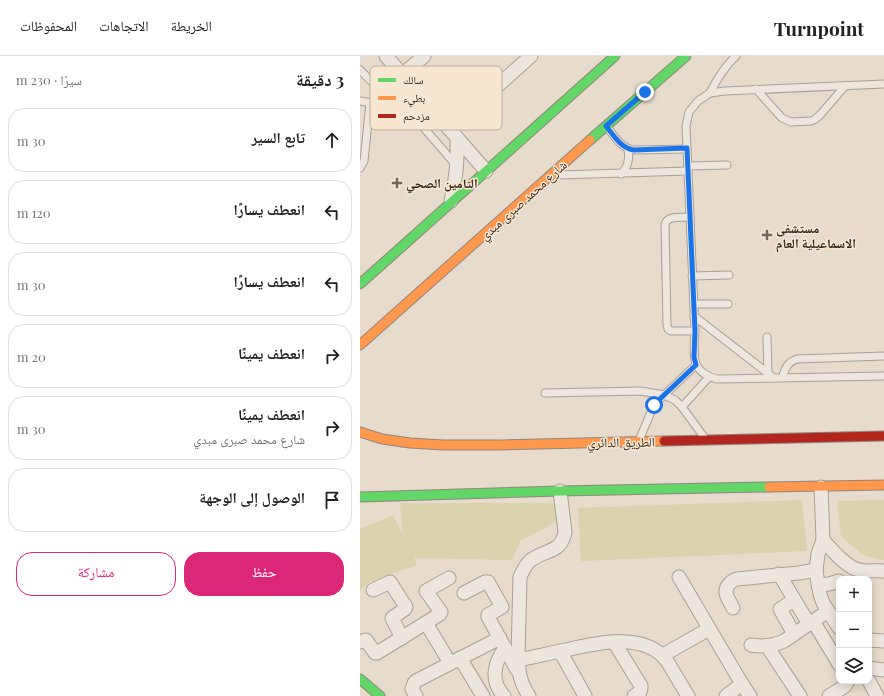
<!DOCTYPE html>
<html lang="ar">
<head>
<meta charset="utf-8">
<style>
  body { margin:0; font-family:"Playfair Display","Noto Naskh Arabic",serif; background:#f2f2f2; color:#202124; direction:rtl }
  .controls { position:absolute; right:12px; bottom:12px; display:grid; overflow:hidden; border-radius:8px; box-shadow:0 2px 10px #0003 }
  .controls button { width:36px; height:36px; display:grid; place-items:center; padding:0; border:0; border-bottom:1px solid #e0e0e0; background:#fff; color:#202124; font:20px sans-serif }
  .stop { position:absolute; width:12px; height:12px; margin:-9px; border:3px solid #1a73e8; border-radius:50%; background:#fff }
  .stop.end { background:#1a73e8; border-color:#fff; box-shadow:0 1px 4px #0008 }
  .list { margin:0; padding:0; list-style:none }
  h2 { display:flex; justify-content:space-between; align-items:center; height:52px; margin:0; padding:0 16px; font-size:17px }
  h2 small { font-size:13px; font-weight:400; color:#757577 }
  .list li { display:grid; grid-template-columns:26px 1fr auto; gap:12px; align-items:center; box-sizing:border-box; height:64px; margin:0 8px 8px; padding:0 8px; border:1px solid #e0e0e0; border-radius:16px }
  .list b { display:block; font-size:15px; white-space:nowrap }
  .list p { margin:0; font-size:13px; white-space:nowrap; color:#757577 }
  .list em { font-size:13px; font-style:normal; color:#757577 }
  .actions { display:flex; gap:8px; padding:12px 16px }
  .actions a { flex:1; padding:9px 0; border:1px solid #db2777; border-radius:16px; text-align:center; font-size:14px; color:#db2777 }
  .actions .main { background:#db2777; color:#fff }
  .icon { flex:none; width:22px; height:22px; fill:none; stroke:currentColor; stroke-width:2; stroke-linecap:round; stroke-linejoin:round }
  .map { position:relative; flex:none; width:524px; height:640px; overflow:hidden; direction:ltr }
  header { display:flex; align-items:center; gap:24px; box-sizing:border-box; height:56px; padding:0 20px; background:#fff; border-bottom:1px solid #e0e0e0 }
  header strong { font-size:19px }
  nav { display:flex; gap:22px; margin-inline-start:auto; font-size:14px }
  main { display:flex }
  aside { flex:1; background:#fff }
  .map>svg:first-child { display:block }
</style>
</head>
<body>
<header>
<strong>Turnpoint</strong>
<nav><a>الخريطة</a><a>الاتجاهات</a><a>المحفوظات</a></nav>
</header>
<main>
<div class="map">
<svg width="524" height="640" viewBox="0 0 524 640">
  <rect width="100%" height="100%" fill="#e6dbcc"/>
  <g fill="#d9d3ae">
    <polygon points="442,444 447,495 221,505 218,452"/>
    <polygon points="524,444 524,504 521,504 503,499 481,480 477,445"/>
    <polygon points="40,447 196,447 196,465 184,473 161,484 152,504 54,502 57,509 9,526 0,534 0,473 33,459 43,479"/>
  </g>
  <g fill="none" stroke-linecap="round" stroke-linejoin="round">
    <defs>
      <g id="lane">
        <polyline points="0,14 39,53"/>
        <path d="M524 28 365 35 350 37 338 45 329 56 326 70 335 275C334 298 329 316 357 323L524 320"/>
        <polyline points="396,33 422,62 431,66 451,65 454,64 460,59 485,30"/>
        <path d="M350 37C357 23 364 11 376 0"/>
        <path d="M0 45C20 49 41 51 57 64L96 109"/>
        <path d="M247 71C255 81 261 92 274 94L327 93"/>
        <polyline points="328,110 367,109"/>
        <polyline points="0,112 4,105 10,47"/>
        <path d="M261 118C268 111 270 103 268 93"/>
        <polyline points="199,119 328,115"/>
        <path d="M330 161C321 162 308 159 305 168L307 269 308 273 311 275H335"/>
        <polyline points="332,220 369,219"/>
        <polyline points="334,248 368,248"/>
        <polyline points="334,260 414,322"/>
        <polyline points="407,281 408,318"/>
        <path d="M422 322C425 313 427 306 437 303L524 300"/>
        <polyline points="185,337 281,335 304,339 315,344 322,351 344,381"/>
        <polyline points="322,351 349,321"/>
        <polyline points="280,382 294,349 304,339 336,309"/>
      </g>
      <g id="street">
        <polyline points="26,0 126,115"/>
        <polyline points="42,19 64,0"/>
        <polyline points="89,73 171,0"/>
        <path d="M91 145C96 124 98 104 97 82"/>
        <polyline points="461,431 463,484 458,498 456,514 457,521 460,538 463,547 479,572"/>
        <path d="M463 484C471 493 487 512 499 514 506 516 516 514 524 515"/>
        <polyline points="419,518 449,568"/>
        <polyline points="319,521 382,628 390,640"/>
        <polyline points="458,529 469,528 479,525"/>
        <polyline points="13,534 30,526 46,551 45,553 32,562 42,582"/>
        <polyline points="104,537 125,526 128,526 142,551 128,559 128,561 157,614"/>
        <path d="M373 552C371 548 367 542 366 537 365 530 372 524 377 523L439 517 456 514"/>
        <polyline points="453,565 479,608"/>
        <polyline points="66,567 90,607"/>
        <polyline points="434,578 420,553 434,544"/>
        <polyline points="509,584 524,585"/>
        <polyline points="0,586 6,584 15,597 17,597 80,558 81,556 66,535 89,522"/>
        <polyline points="254,586 281,630 281,632 280,636 274,640"/>
        <path d="M391 589C403 591 413 590 424 585L468 555"/>
        <polyline points="407,590 440,640"/>
        <polyline points="200,595 225,640"/>
        <polyline points="303,599 349,573"/>
        <polyline points="100,602 123,640"/>
        <path d="M158 604C174 601 190 597 206 594 237 587 285 575 307 605L328 640"/>
        <polyline points="509,612 524,614"/>
        <polyline points="509,625 517,640"/>
        <polyline points="56,640 52,633 54,627 56,625 140,582"/>
        <path d="M144 640C130 625 134 607 145 592"/>
        <path d="M169 640C159 625 159 616 158 599L160 521C163 515 165 509 170 505 184 493 201 498 205 476L200 435"/>
        <polyline points="366,640 382,628"/>
        <polyline points="469,640 485,630 488,625"/>
      </g>
      <g id="fast">
        <polyline points="230,84 326,0"/>
        <polyline points="0,228 255,0"/>
        <polyline points="0,441 200,435 409,431"/>
        <polyline points="0,623 20,640"/>
      </g>
      <g id="slow">
        <polyline points="0,289 230,84"/>
        <polyline points="0,376 22,383 50,387 83,389 141,389 304,385"/>
        <polyline points="409,431 524,429"/>
      </g>
      <polyline id="jam" points="304,385 524,380"/>
    </defs>
    <use href="#lane" stroke="#aba095" stroke-width="9"/>
    <use href="#street" stroke="#aba095" stroke-width="15"/>
    <use href="#fast" stroke="#90867c" stroke-width="11"/>
    <use href="#slow" stroke="#90867c" stroke-width="11"/>
    <use href="#jam" stroke="#90867c" stroke-width="11"/>
    <use href="#lane" stroke="#ede6de" stroke-width="7"/>
    <use href="#street" stroke="#ede6de" stroke-width="13"/>
    <use href="#fast" stroke="#63d668" stroke-width="9"/>
    <use href="#slow" stroke="#ff974d" stroke-width="9"/>
    <use href="#jam" stroke="#b3261e" stroke-width="9"/>
  </g>
  <g fill="none" stroke-linecap="round" stroke-linejoin="round">
    <path stroke="#1a73e8" stroke-width="5" d="M285 36 246 70C254 80 261 92 274 94L327 92 335 275 334 301 336 309 304 339 294 349"/>
  </g>
  <g fill="#76665a" stroke="#f7e7d2" stroke-width="1.5">
    <path d="M35 121h4v4h4v4h-4v4h-4v-4h-4v-4h4z"/>
    <path d="M405 173h4v4h4v4h-4v4h-4v-4h-4v-4h4z"/>
  </g>
  <g text-anchor="middle" stroke-width="3" stroke-linejoin="round" paint-order="stroke">
    <g font-size="13" font-weight="bold" fill="#39271d" stroke="#f7e7d2" text-anchor="start">
      <text x="46" y="132">التامين الصحي</text>
      <text x="416" y="177">مستشفى<tspan x="416" dy="15">الاسماعيلية العام</tspan></text>
    </g>
    <g font-size="13" fill="#39271d" stroke="#f7e7d2">
      <text transform="translate(163 144) rotate(-42)" y="5">شارع محمد صبرى مبدي</text>
      <text transform="translate(261 386) rotate(-1)" y="5">الطريق الدائري</text>
    </g>
  </g>
  <rect x="10" y="10" width="132" height="64" rx="6" fill="#f7e7d2" stroke="#bead9c" stroke-width="1"/>
  <rect x="18" y="22" width="18" height="4" fill="#63d668"/>
  <rect x="18" y="40" width="18" height="4" fill="#ff974d"/>
  <rect x="18" y="58" width="18" height="4" fill="#b3261e"/>
  <g font-size="11" fill="#39271d">
    <text x="43" y="28">سالك</text>
    <text x="43" y="46">بطيء</text>
    <text x="43" y="64">مزدحم</text>
  </g>
</svg>
<div class="controls">
<button>+</button>
<button>−</button>
<button><svg class="icon" aria-label="layers" viewBox="0 0 24 24"><path d="M12 4l9 5-9 5-9-5zM3 14l9 5 9-5"/></svg></button>
</div>
<div class="stop" style="left:294px;top:349px"></div>
<div class="stop end" style="left:285px;top:36px"></div>
</div>
<aside>
<h2>3 دقيقة<small>سيرًا · 230 m</small></h2>
<ul class="list">
<li><svg class="icon" aria-label="ahead" viewBox="0 0 24 24"><path d="M12 20V5M6 11l6-6 6 6"/></svg><div><b>تابع السير</b></div><em>30 m</em></li>
<li><svg class="icon" aria-label="left" viewBox="0 0 24 24"><path d="M17 20v-9H6M10 6l-5 5 5 5"/></svg><div><b>انعطف يسارًا</b></div><em>120 m</em></li>
<li><svg class="icon" aria-label="left" viewBox="0 0 24 24"><path d="M17 20v-9H6M10 6l-5 5 5 5"/></svg><div><b>انعطف يسارًا</b></div><em>30 m</em></li>
<li><svg class="icon" aria-label="right" viewBox="0 0 24 24"><path d="M7 20v-9h11M14 6l5 5-5 5"/></svg><div><b>انعطف يمينًا</b></div><em>20 m</em></li>
<li><svg class="icon" aria-label="right" viewBox="0 0 24 24"><path d="M7 20v-9h11M14 6l5 5-5 5"/></svg><div><b>انعطف يمينًا</b><p>شارع محمد صبرى مبدي</p></div><em>30 m</em></li>
<li><svg class="icon" aria-label="arrive" viewBox="0 0 24 24"><path d="M6 21V4h12l-3 4 3 4H6"/></svg><div><b>الوصول إلى الوجهة</b></div></li>
</ul>
<div class="actions"><a class="main">حفظ</a><a>مشاركة</a></div>
</aside>
</main>
</body>
</html>
